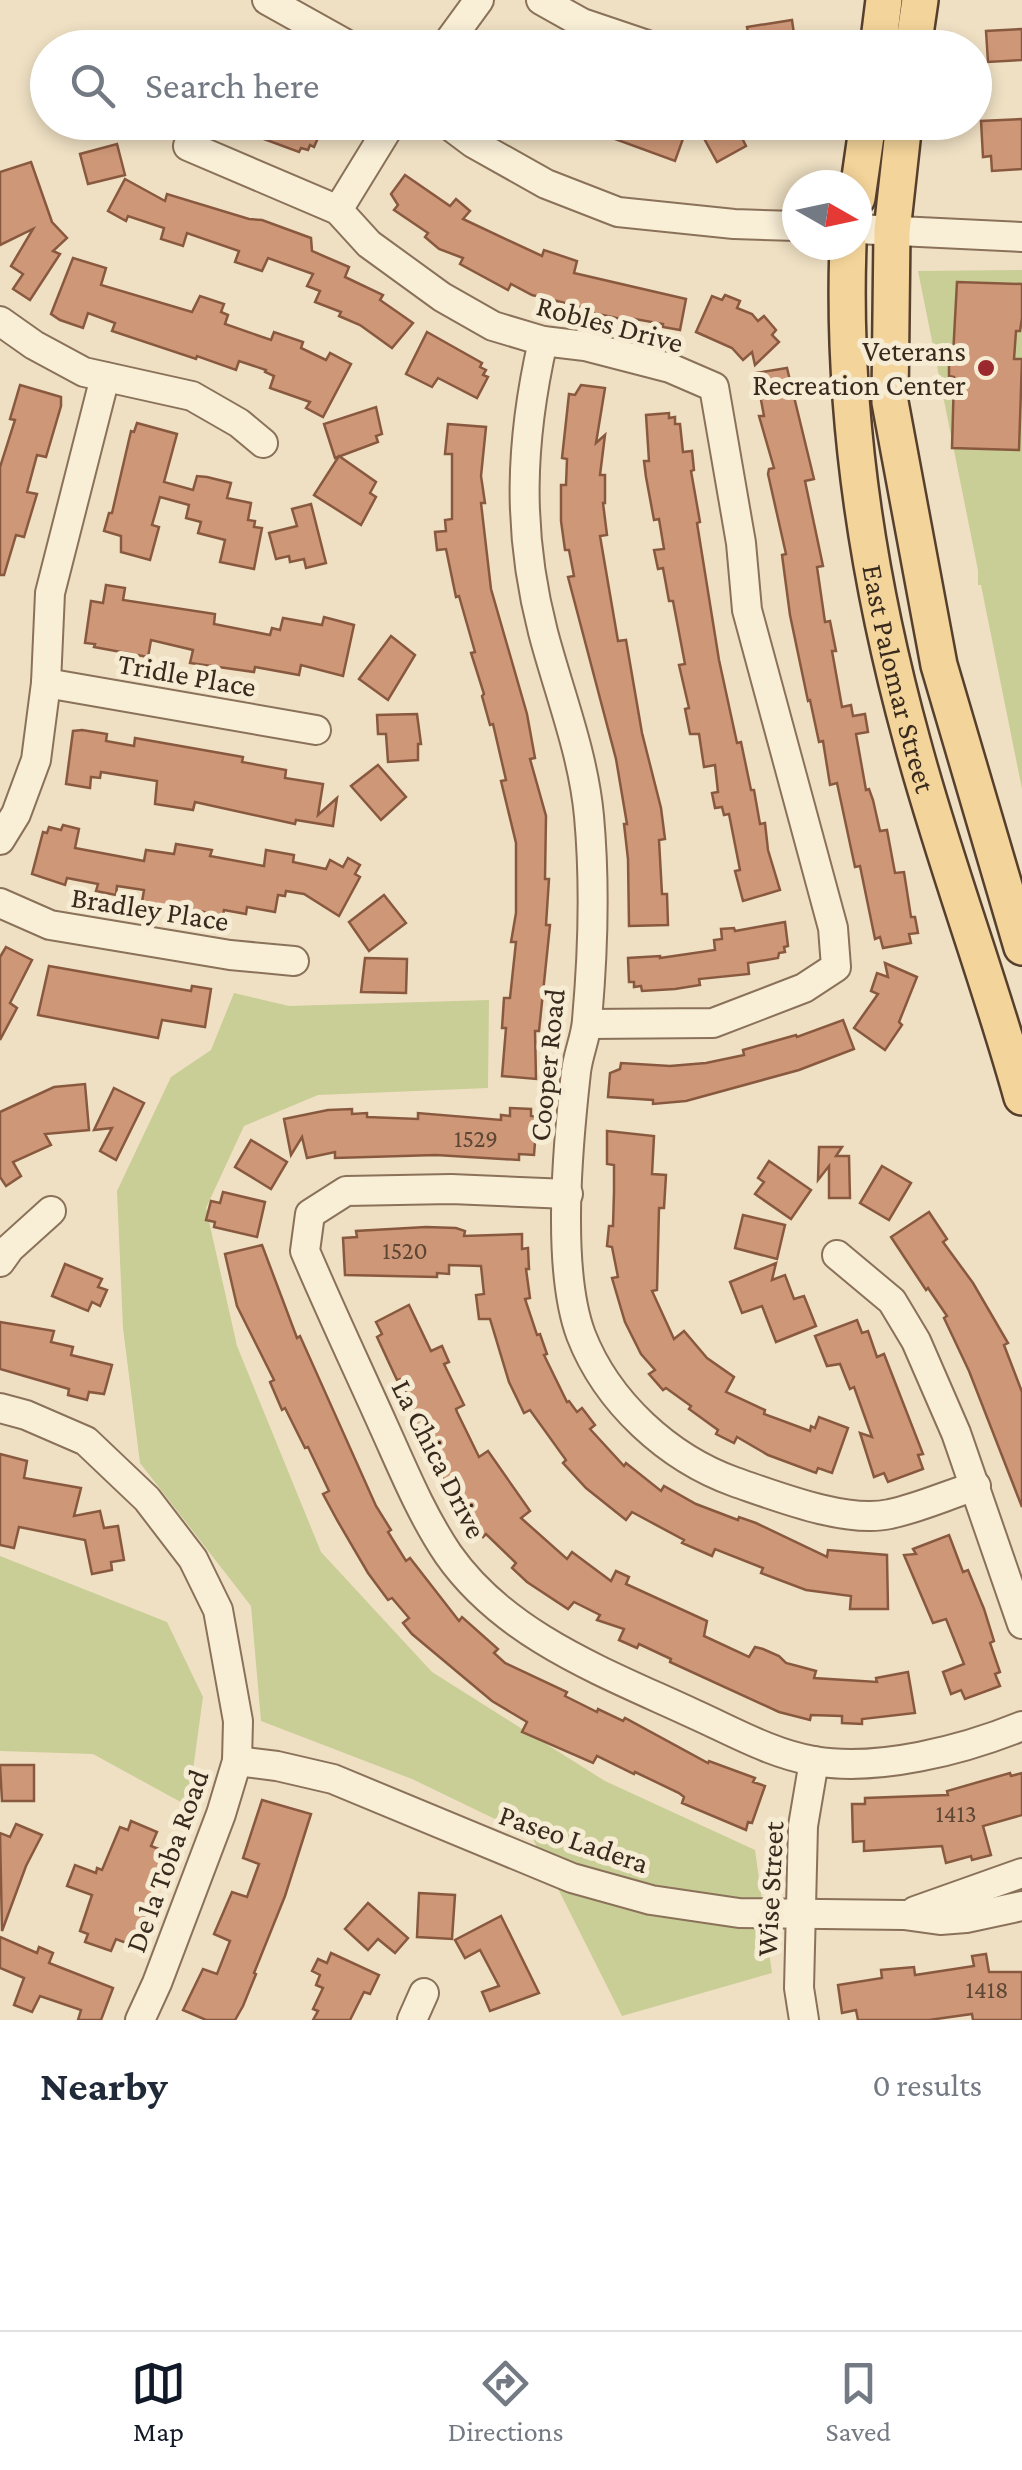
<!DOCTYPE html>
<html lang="en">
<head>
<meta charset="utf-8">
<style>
  body { margin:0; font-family:"Crimson Pro",serif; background:#f6f6f7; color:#1f2937 }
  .compass { position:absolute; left:782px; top:170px; width:90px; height:90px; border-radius:50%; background:#fff; box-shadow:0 5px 15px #0003; rotate:99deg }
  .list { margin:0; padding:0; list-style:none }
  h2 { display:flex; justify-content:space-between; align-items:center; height:130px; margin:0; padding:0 40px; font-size:42px }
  h2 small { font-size:32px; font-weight:400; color:#747a83 }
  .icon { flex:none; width:55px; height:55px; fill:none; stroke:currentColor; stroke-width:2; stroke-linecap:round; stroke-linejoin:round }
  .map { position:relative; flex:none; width:1022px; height:2020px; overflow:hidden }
  .search { position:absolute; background:#fff; box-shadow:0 5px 15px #0003; left:30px; right:30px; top:30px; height:110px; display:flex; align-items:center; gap:25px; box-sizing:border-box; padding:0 35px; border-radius:55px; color:#747a83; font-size:38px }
  .sheet { height:310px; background:#fff }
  nav { display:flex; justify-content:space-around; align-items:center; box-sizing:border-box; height:140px; border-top:2px solid #e0e1e3; background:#fff; font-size:28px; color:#747a83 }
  nav a { display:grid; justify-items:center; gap:5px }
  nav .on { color:#111827 }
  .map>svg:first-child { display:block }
</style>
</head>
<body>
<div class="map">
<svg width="1022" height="2020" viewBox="0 0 1022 2020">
  <rect width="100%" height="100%" fill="#efe0c3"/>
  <g fill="#c9cd96">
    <polygon points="1022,270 1022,789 981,585 978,585 978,570 918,271"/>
    <polygon points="234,993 289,1006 489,1000 488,1088 318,1095 244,1126 206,1208 237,1346 321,1552 432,1672 605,1781 755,1850 772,1973 622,2016 532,1837 412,1779 261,1721 251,1606 140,1463 123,1328 117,1191 171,1077 211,1050"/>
    <polygon points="0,1556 167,1622 203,1697 188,1806 93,1754 0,1751"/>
  </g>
  <g fill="#ce9878" stroke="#89593f" stroke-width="2.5">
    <polygon points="792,20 796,48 751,48 747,27"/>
    <polygon points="1022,29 1022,60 988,62 986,31"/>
    <polygon points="1022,119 1022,169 992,171 991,156 983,157 981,121"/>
    <polygon points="258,122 325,122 314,147 310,145 308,150 301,148 299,152 253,135"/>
    <polygon points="608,122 689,122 675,161 604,135"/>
    <polygon points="695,122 734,122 746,146 717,162"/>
    <polygon points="117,144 125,175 88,184 80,154"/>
    <polygon points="31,162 52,222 67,238 53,251 60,254 30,300 13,289 23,274 11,266 33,229 0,245 0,172"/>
    <polygon points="405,175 450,206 456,199 470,211 463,219 542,256 544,250 577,261 574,273 686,299 680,330 663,327 663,324 635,319 635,322 589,312 590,309 532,295 511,284 508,290 460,264 463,258 439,249 425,237 428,233 394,210 398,205 391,194"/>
    <polygon points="125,179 165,201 167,194 249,219 262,220 311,238 312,251 349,267 345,277 383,295 380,300 413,323 392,348 360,325 339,316 341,312 315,302 320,291 307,286 313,274 268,258 262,271 235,262 239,251 187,233 183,246 161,239 164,228 128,216 126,221 108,211"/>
    <polygon points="73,258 106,268 101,285 192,312 200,296 224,304 221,312 228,315 225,324 271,340 274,332 303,342 301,348 326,360 330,353 351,364 323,417 306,408 310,402 270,388 274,376 265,372 266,370 239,361 236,370 197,356 196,359 112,331 115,323 88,313 83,328 60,320 51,314"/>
    <polygon points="957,282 1022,284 1022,318 1020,331 1016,331 1014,359 1022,359 1019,450 952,448 954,377 949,376 949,356 953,356"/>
    <polygon points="725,295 740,301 737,308 752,314 758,321 764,316 776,330 772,335 779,342 755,365 752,352 743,360 732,348 696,332 712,296 722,300"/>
    <polygon points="427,332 482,363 480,367 486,370 483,375 488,377 477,398 438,378 432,387 406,374"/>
    <polygon points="787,368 814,479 805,481 823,566 817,567 825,622 830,621 836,651 832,651 842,707 851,705 853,716 865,714 868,732 856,734 866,790 869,789 873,800 880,831 887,830 895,873 904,872 911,917 915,917 918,933 909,934 911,943 883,948 880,937 875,939 860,866 855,867 837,783 830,785 823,741 819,742 810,700 808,701 790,615 782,555 786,554 768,474 769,469 774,468 759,416 764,416 756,373"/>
    <polygon points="20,385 61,397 61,406 46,457 37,455 27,492 37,494 24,537 16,535 4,575 0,575 0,467 15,420 10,419"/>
    <polygon points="581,385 605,388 596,443 605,435 600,475 605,475 605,503 603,503 607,535 600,536 618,641 626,640 642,733 661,808 665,839 659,840 662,894 667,894 668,925 629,926 628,859 624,824 627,824 616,759 568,577 574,576 569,550 565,550 561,521 561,485 566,485 567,459 562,458 569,394 575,395"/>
    <polygon points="376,407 382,434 376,436 378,442 335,458 324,424"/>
    <polygon points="669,413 669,418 675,417 675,424 680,424 683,452 692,451 694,470 691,471 700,522 697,523 719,660 737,743 741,742 751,790 754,790 760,824 765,823 768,850 780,890 743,901 735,871 740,870 729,814 724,815 722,807 715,808 712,793 718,792 715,765 704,767 699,734 690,734 685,709 689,708 679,665 685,664 673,601 669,601 663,568 658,569 654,550 664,549 659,519 654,520 646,477 644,461 649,461 646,415"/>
    <polygon points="137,423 177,434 164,482 193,490 197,476 207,477 231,483 227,498 251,503 248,520 255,521 254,527 262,528 254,569 220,562 225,540 198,533 201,522 186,518 189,505 160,497 152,525 159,527 150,560 121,552 121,536 104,531 109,513 112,513 131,431 134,432"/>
    <polygon points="448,424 486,427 481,476 485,503 481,503 491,589 527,714 535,758 530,759 546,816 545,879 549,879 546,925 550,925 539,1031 535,1031 536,1079 502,1076 506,1028 502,1028 504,998 510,998 516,942 511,942 516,913 516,843 501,781 506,780 493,724 490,725 482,696 484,694 471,653 475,652 459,596 456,597 446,549 437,550 435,532 446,531 445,520 452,519 452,454 445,454"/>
    <polygon points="339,456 376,482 370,493 376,497 361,525 314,495"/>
    <polygon points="311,504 326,563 306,568 304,559 290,562 289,556 276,559 269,533 297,526 292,509"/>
    <polygon points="106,585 125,588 123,600 215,614 214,624 270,635 272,628 280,630 283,618 322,625 324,617 354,625 343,676 301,665 299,675 255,667 254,672 190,663 193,650 151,640 148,657 94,647 95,644 85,643 91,601 103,603"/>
    <polygon points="391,636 415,655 388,700 359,679"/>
    <polygon points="417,714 421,744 418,744 418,760 388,762 386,734 378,734 377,715"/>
    <polygon points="82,730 107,734 106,741 134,746 135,738 243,757 242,762 286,770 285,778 323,784 318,815 337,798 333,826 296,820 295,824 195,802 193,810 155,804 157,781 101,772 100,778 91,777 90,788 66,784 73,731"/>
    <polygon points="378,765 406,797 381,820 351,786"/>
    <polygon points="63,825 79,829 75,848 144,861 146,850 174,854 176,844 212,850 210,856 264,866 266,850 294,855 293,862 326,869 330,860 343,867 348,858 360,865 355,874 360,877 339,916 304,894 286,891 285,896 278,895 275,912 247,907 246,914 224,910 223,915 142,902 144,890 117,886 116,895 96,891 98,884 67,878 65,885 32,874 43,832 47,833 49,827 61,830"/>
    <polygon points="384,895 406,923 369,951 349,922"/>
    <polygon points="785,922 788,946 784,947 785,952 779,953 778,958 748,963 749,974 699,979 700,985 675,989 642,991 641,986 634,987 634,982 629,982 628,958 660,956 660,958 715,950 714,940 722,939 721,929 734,928 735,931"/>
    <polygon points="6,947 32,960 10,1003 17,1008 0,1040 0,957"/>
    <polygon points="365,958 407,959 406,993 361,992"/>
    <polygon points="885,963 917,977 899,1022 902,1025 885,1050 854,1028 878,994 871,991 877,973 888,977"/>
    <polygon points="49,966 191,991 192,986 211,989 205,1027 162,1020 158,1038 38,1015"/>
    <polygon points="843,1020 854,1049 799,1070 686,1101 653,1104 653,1100 608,1097 610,1073 620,1069 621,1063 670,1066 706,1063 744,1055 743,1050 796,1035 797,1037"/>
    <polygon points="85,1084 89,1130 45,1134 51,1145 13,1162 21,1176 6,1186 0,1177 0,1112 54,1087"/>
    <polygon points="114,1088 144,1103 116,1160 100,1151 112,1128 94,1130"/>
    <polygon points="510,1108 531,1109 531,1116 537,1117 534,1155 519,1154 519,1160 436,1155 335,1158 335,1152 307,1158 302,1137 291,1155 284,1119 328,1110 352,1109 352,1114 367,1113 367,1117 418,1119 418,1113 501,1120 501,1115 510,1116"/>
    <polygon points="607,1131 654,1136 652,1174 666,1175 664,1208 659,1208 657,1290 652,1291 674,1339 684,1331 707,1358 734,1377 726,1392 765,1410 764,1414 810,1431 811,1426 815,1428 819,1417 848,1428 832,1473 818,1468 816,1473 768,1455 737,1437 734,1443 716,1434 718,1430 689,1409 691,1406 666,1388 663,1390 649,1374 655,1370 641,1354 625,1322 612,1278 618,1277 612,1247 607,1246 609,1226 613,1226 614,1192 614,1165 607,1164"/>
    <polygon points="251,1140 287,1162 271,1189 235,1167"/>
    <polygon points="819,1147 842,1147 836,1156 849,1156 850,1198 829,1198 829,1166 818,1180"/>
    <polygon points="769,1161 811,1190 791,1219 755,1194 764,1182 758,1178"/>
    <polygon points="882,1166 911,1183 889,1220 860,1203"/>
    <polygon points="223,1192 265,1202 257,1237 214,1227 215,1222 206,1220 211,1201 220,1203"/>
    <polygon points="929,1212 947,1239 943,1242 973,1283 1008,1343 1004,1345 1022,1392 1022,1507 969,1371 944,1318 947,1316 928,1288 926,1290 891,1237"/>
    <polygon points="743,1215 785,1225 777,1259 735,1248"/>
    <polygon points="426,1227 456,1228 465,1231 464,1236 522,1234 522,1249 528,1248 529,1269 526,1269 530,1298 525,1299 537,1335 540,1334 547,1354 544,1355 567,1402 569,1401 577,1412 582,1408 595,1425 590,1429 624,1466 626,1463 661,1491 664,1486 696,1504 738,1520 739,1517 756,1523 827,1557 828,1550 887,1555 888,1609 850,1609 851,1596 806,1590 761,1573 763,1568 715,1549 712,1556 682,1543 684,1540 632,1512 626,1520 586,1488 563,1463 566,1460 530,1410 524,1413 509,1382 490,1319 479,1319 476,1295 484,1294 481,1266 449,1265 449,1274 437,1273 437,1277 345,1275 343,1238 357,1237 356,1231"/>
    <polygon points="262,1245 297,1338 300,1336 376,1506 391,1530 388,1532 406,1561 410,1558 459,1621 462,1617 498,1649 494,1653 505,1663 567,1692 565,1696 597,1712 598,1709 623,1721 625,1718 708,1763 709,1761 755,1778 753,1782 765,1786 752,1823 748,1822 746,1830 682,1803 684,1797 679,1793 635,1772 634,1774 597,1756 593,1763 522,1732 527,1722 492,1701 412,1634 403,1623 409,1618 392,1598 388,1600 368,1573 337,1520 323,1494 329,1491 308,1447 305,1448 285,1408 282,1410 270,1382 274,1380 237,1306 225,1254"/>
    <polygon points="776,1263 772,1280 785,1275 794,1299 804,1296 816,1326 776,1342 762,1306 742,1313 730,1282"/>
    <polygon points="65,1264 102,1279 98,1287 107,1290 100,1306 92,1302 88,1311 52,1296"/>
    <polygon points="409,1305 431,1351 442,1346 449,1362 444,1364 464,1405 456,1409 457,1412 479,1457 488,1451 530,1511 521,1518 567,1559 572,1552 611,1581 616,1571 629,1577 626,1584 707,1621 704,1636 749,1657 755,1647 763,1649 779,1656 786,1663 816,1671 814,1678 877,1682 876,1678 908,1672 915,1713 862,1719 862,1724 842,1723 842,1716 811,1715 810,1720 779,1712 670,1662 671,1659 639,1644 637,1648 619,1640 624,1629 597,1620 600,1615 574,1602 568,1609 527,1582 512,1568 516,1563 486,1534 483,1537 438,1471 411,1412 415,1411 401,1379 397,1380 377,1337 382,1334 376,1322"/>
    <polygon points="857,1320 862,1333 868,1331 877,1357 884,1354 923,1454 918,1455 923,1469 888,1482 884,1473 874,1477 860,1433 872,1437 854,1387 850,1389 840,1364 827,1366 815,1336"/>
    <polygon points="0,1322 54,1331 51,1342 73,1347 71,1355 112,1365 104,1394 89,1392 87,1400 68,1395 69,1389 0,1369"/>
    <polygon points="0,1454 27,1461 24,1478 81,1488 74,1516 100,1511 104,1528 118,1526 124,1560 111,1562 112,1570 92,1574 85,1540 19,1527 14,1548 0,1545"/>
    <polygon points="949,1535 963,1572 968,1570 984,1609 994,1641 990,1643 1000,1672 995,1674 1000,1686 965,1699 961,1690 951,1694 943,1672 964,1664 946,1619 933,1623 904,1555 916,1554 913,1549"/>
    <polygon points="0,1765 34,1765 34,1801 2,1801"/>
    <polygon points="1010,1773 1011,1776 1022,1773 1022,1815 983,1826 991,1855 972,1860 971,1856 946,1863 942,1846 864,1851 864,1841 853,1842 852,1804 865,1804 865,1798 948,1795 947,1791"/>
    <polygon points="262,1800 311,1814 285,1896 254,1973 256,1974 243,2006 235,2020 206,2020 183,2010 203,1969 217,1974 230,1941 214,1934 232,1892 247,1897 259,1864 243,1858"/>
    <polygon points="131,1821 157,1832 151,1846 169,1853 134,1946 116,1939 111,1951 85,1942 88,1934 80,1931 92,1895 67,1886 75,1865 96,1873 97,1868 102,1870 120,1827 128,1830"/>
    <polygon points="16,1824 42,1835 26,1866 2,1931 0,1833 10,1837"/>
    <polygon points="419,1893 455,1895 452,1939 417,1937"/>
    <polygon points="368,1903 408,1938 395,1953 378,1939 368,1950 345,1929"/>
    <polygon points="501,1916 539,1993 490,2011 482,1992 499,1986 480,1950 465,1958 455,1940"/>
    <polygon points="0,1937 37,1953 39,1947 53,1953 49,1963 113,1988 101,2020 78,2020 81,2010 40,1996 32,2012 14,2005 24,1978 0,1968"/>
    <polygon points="331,1953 379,1975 370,1994 364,1992 350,2020 313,2020 318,2011 313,2009 323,1988 316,1985 320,1975 312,1971 318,1959 327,1963"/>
    <polygon points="986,1954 989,1972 1022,1972 1022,2020 973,2020 972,2014 929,2020 858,2020 856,2010 842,2013 838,1985 882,1978 881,1970 914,1967 915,1975 974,1966 972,1956"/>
  </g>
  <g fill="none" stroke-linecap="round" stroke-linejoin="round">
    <defs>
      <g id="minor">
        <polyline points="267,0 353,48"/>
        <polyline points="541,0 582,23 656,48"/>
        <polyline points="444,48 479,0"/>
        <polyline points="445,122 473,143 546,184 618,212 734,224 797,226"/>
        <polyline points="188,146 338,210 369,244 442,297 493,326 543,341 585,346 670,368 714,387 741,543 747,610 833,928 836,967 804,988 713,1023 587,1024"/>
        <polyline points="338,210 392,122"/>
        <polyline points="857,229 1022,237"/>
        <polyline points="0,321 34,345 84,372 192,396 239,423 263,443"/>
        <path d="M543 341C520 442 517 531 543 632 559 693 583 752 589 816 595 882 593 953 587 1020 586 1037 578 1054 576 1072 568 1143 556 1268 581 1335 607 1402 668 1458 735 1482 776 1496 847 1524 890 1514 919 1508 947 1495 976 1486"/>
        <polyline points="46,683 316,730"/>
        <polyline points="0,840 16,814 36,760 46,683 50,593 105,377"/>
        <polyline points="0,903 50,925 230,955 294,961"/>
        <path d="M568 1194 451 1189 346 1191 310 1214 305 1251C330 1310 357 1367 383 1425 403 1469 421 1514 448 1554 506 1637 606 1673 694 1714 732 1731 772 1754 814 1761 878 1772 963 1750 1022 1726"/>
        <polyline points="837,1255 892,1301 916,1341 956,1433 1022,1624"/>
        <polyline points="0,1262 10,1248 51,1211"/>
        <polyline points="0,1408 26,1415 86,1441 147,1499 193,1559 218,1610 238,1721 237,1761 221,1814 157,1983 140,2020"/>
        <polyline points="237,1761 277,1766 333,1779 572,1878 651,1900 739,1913 904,1915 940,1920 966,1918 1022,1906"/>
        <polyline points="915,1911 1022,1873"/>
        <polyline points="412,2020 424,1993"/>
        <polyline points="804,2020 799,1988 803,1826 814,1761"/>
      </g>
      <g id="major">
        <polyline points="878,48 884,0"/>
        <polyline points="913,48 920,0"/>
        <polyline points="904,122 892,231 890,402 939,665 1022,947"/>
        <polyline points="857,198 868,122"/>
        <path id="s1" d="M848 245C842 411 868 581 912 741 944 861 989 978 1022 1097"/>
      </g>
    </defs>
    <use href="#minor" stroke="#8a7159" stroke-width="32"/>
    <use href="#major" stroke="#573f2e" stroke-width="40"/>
    <use href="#minor" stroke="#f9eed6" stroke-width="28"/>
    <use href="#major" stroke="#f3d49a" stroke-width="35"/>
  </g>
  <circle fill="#9a282d" stroke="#f6ebd3" stroke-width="4" cx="986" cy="368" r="10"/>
  <g text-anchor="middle" stroke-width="10" stroke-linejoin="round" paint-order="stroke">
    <g font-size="25" fill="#5e4634">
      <text x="476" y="1147">1529</text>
      <text x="405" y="1259">1520</text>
      <text x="956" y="1822">1413</text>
      <text x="987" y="1998">1418</text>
    </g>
    <g font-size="30" fill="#392a1e" stroke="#f6ebd3">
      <text transform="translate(610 324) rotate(15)" y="10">Robles Drive</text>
      <text transform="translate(187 675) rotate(10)" y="10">Tridle Place</text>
      <text dy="10" stroke="none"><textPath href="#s1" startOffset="438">East Palomar Street</textPath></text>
      <text transform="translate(150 909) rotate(9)" y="10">Bradley Place</text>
      <text transform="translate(547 1065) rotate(-84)" y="10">Cooper Road</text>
      <text transform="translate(439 1459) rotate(63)" y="10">La Chica Drive</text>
      <text transform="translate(574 1839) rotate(19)" y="10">Paseo Ladera</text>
      <text transform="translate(167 1861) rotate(-70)" y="10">De la Toba Road</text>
      <text transform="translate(770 1889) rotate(-87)" y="10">Wise Street</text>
    </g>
    <g font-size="30" fill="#392a1e" stroke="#f6ebd3" text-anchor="end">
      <text x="966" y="361">Veterans<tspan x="966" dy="34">Recreation Center</tspan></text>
    </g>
  </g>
</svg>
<svg class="compass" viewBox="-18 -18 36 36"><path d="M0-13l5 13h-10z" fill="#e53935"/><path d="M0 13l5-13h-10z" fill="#747a83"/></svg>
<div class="search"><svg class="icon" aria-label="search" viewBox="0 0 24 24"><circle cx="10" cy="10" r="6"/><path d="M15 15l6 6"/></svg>Search here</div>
</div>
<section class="sheet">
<h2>Nearby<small>0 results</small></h2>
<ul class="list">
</ul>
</section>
<nav>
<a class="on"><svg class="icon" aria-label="map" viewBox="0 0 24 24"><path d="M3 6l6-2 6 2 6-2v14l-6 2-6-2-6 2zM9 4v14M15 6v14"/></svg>Map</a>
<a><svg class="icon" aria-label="directions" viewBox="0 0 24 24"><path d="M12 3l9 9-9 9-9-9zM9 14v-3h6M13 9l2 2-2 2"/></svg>Directions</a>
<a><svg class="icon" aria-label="saved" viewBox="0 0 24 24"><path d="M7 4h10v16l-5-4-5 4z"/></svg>Saved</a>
</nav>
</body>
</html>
